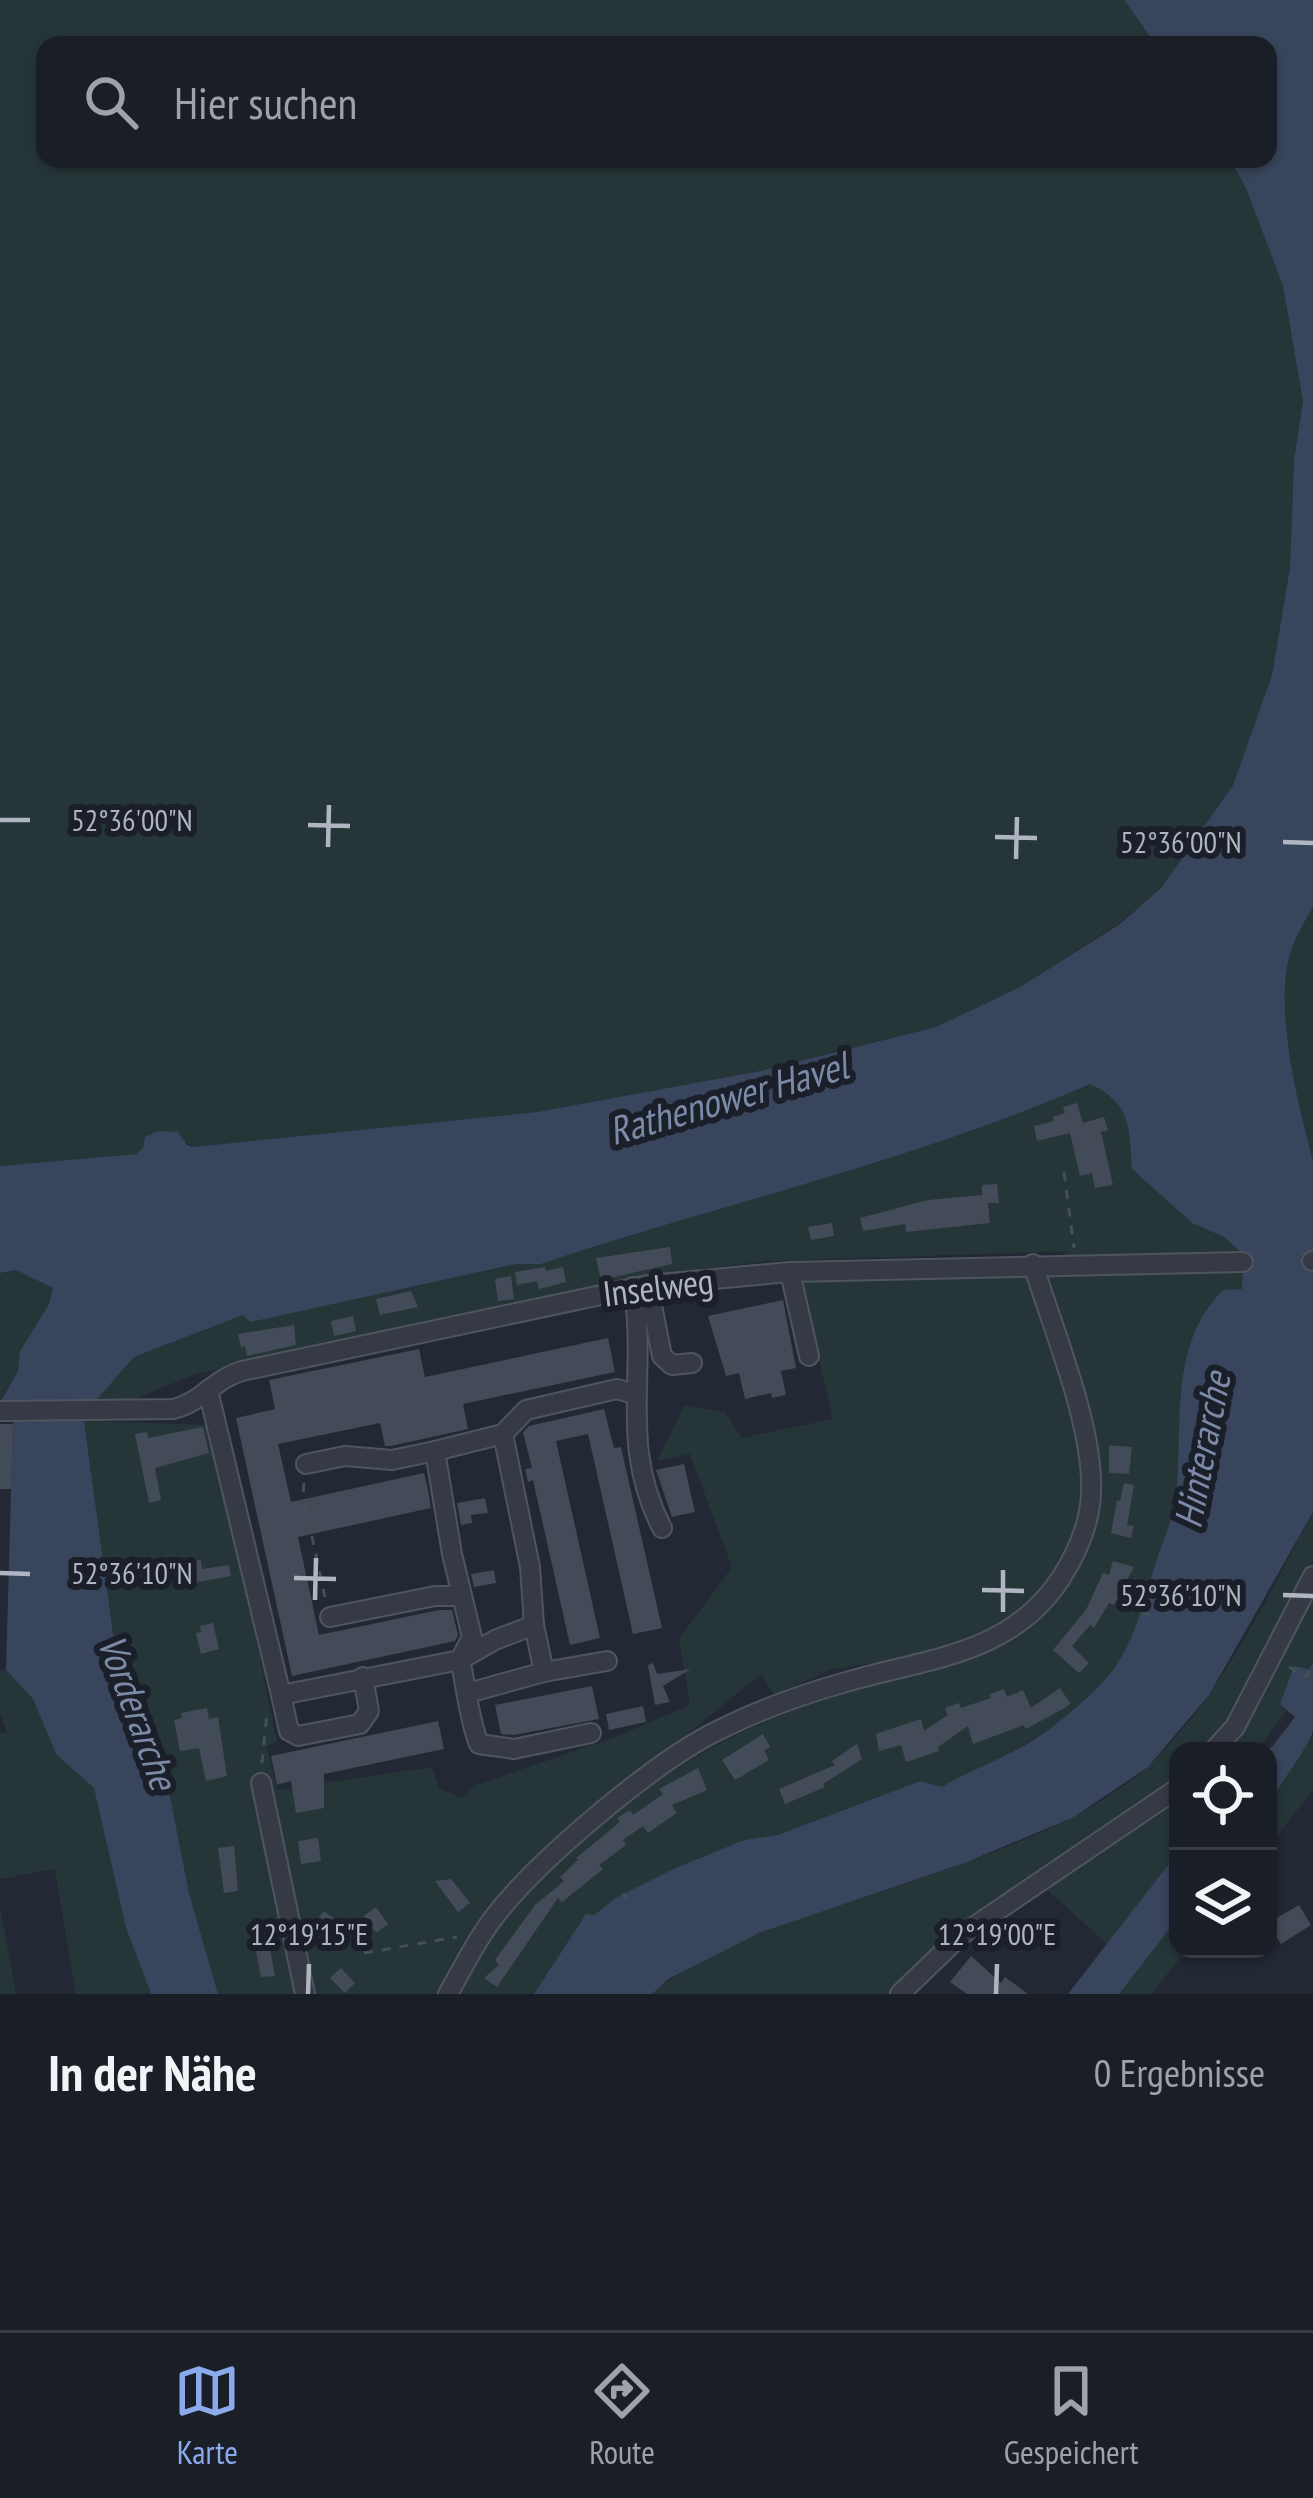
<!DOCTYPE html>
<html lang="de">
<head>
<meta charset="utf-8">
<style>
  body { margin:0; font-family:"PT Sans Narrow",sans-serif; background:#23272f; color:#f1f3f6 }
  .controls { position:absolute; right:36px; bottom:36px; display:grid; overflow:hidden; border-radius:24px; box-shadow:0 3px 9px #0004 }
  .controls button { width:108px; height:108px; display:grid; place-items:center; padding:0; border:0; border-bottom:3px solid #383c44; background:#1a1e27; color:#f1f3f6; font:60px sans-serif }
  .list { margin:0; padding:0; list-style:none }
  h2 { display:flex; justify-content:space-between; align-items:center; height:156px; margin:0; padding:0 48px; font-size:51px }
  h2 small { font-size:39px; font-weight:400; color:#9fa2a7 }
  .icon { flex:none; width:66px; height:66px; fill:none; stroke:currentColor; stroke-width:2; stroke-linecap:round; stroke-linejoin:round }
  .map { position:relative; flex:none; width:1313px; height:1994px; overflow:hidden }
  .search { position:absolute; background:#1a1e27; box-shadow:0 3px 9px #0004; left:36px; right:36px; top:36px; height:132px; display:flex; align-items:center; gap:30px; box-sizing:border-box; padding:0 42px; border-radius:24px; color:#9fa2a7; font-size:45px }
  .sheet { height:336px; background:#1a1e27 }
  nav { display:flex; justify-content:space-around; align-items:center; box-sizing:border-box; height:168px; border-top:3px solid #383c44; background:#1a1e27; font-size:33px; color:#9fa2a7 }
  nav a { display:grid; justify-items:center; gap:6px }
  nav .on { color:#8baaeb }
  .map>svg:first-child { display:block }
</style>
</head>
<body>
<div class="map">
<svg width="1313" height="1994" viewBox="0 0 1313 1994">
  <rect width="100%" height="100%" fill="#222834"/>
  <g fill="#263638">
    <polygon points="0,0 1124,0 1156,45 45,45 45,159 1230,159 1246,188 1283,286 1303,401 1294,460 1290,567 1272,675 1233,785 1162,887 1120,923 1020,987 936,1027 759,1071 537,1112 193,1147 183,1141 143,1142 143,1148 136,1154 0,1166"/>
    <path d="M1313 906V1160C1298 1104 1272 1004 1292 948 1297 934 1306 920 1313 906Z"/>
    <path d="M1090 1084C1132 1104 1129 1128 1132 1169L1192 1223 1224 1237 1243 1254 1221 1253 1220 1267H1242V1290H1223C1166 1345 1185 1427 1176 1498 1173 1519 1163 1540 1157 1560 1143 1602 1134 1651 1101 1684 1079 1705 1058 1725 1031 1741 1003 1759 970 1769 942 1788L920 1781 778 1835 744 1840 673 1869 617 1897 594 1915H586L534 1994H218L189 1893 161 1751 125 1721 84 1421 212 1425 277 1741 267 1746 277 1790 432 1767 439 1788 462 1798 476 1785 613 1738 690 1705 679 1639 732 1567 690 1454 657 1461 684 1406 725 1412 742 1438 833 1419 800 1279 1015 1272 1033 1277 1081 1439 1083 1491 1077 1527 1064 1560 1042 1595 1019 1618 993 1632 920 1656 833 1669 774 1695 761 1674 530 1862 540 1876C618 1809 677 1758 774 1718 819 1699 866 1685 913 1672 936 1665 961 1661 983 1651 1015 1637 1040 1617 1061 1589 1133 1496 1073 1374 1043 1275L1067 1251 770 1261 652 1274 196 1374 127 1402 93 1404 134 1357 243 1315 250 1321 517 1264H541C723 1203 912 1162 1090 1084Z"/>
    <polygon points="16,1270 53,1288 49,1304 20,1351 18,1371 0,1401 0,1273"/>
    <path d="M1313 1512V1561L1228 1723 1203 1751H1178V1779L1172 1785 957 1928 905 1975 891 1994H652C712 1943 794 1921 868 1896 957 1865 1079 1830 1149 1765 1219 1700 1268 1596 1313 1512Z"/>
    <polygon points="1313,1596 1313,1664 1310,1669 1294,1667 1280,1703 1287,1710 1256,1751 1224,1751 1251,1715"/>
    <polygon points="0,1670 6,1670 33,1699 56,1754 94,1788 126,1928 151,1994 76,1994 55,1869 0,1879 0,1734 7,1732 0,1713"/>
    <path d="M1313 1735V1790L1268 1847C1268 1834 1266 1820 1268 1807 1269 1799 1306 1744 1313 1735Z"/>
    <polygon points="1178,1795 1178,1852 1107,1944 1044,1887"/>
    <polygon points="0,1907 16,1994 0,1994"/>
    <polygon points="1178,1918 1178,1949 1187,1949 1151,1994 1119,1994"/>
  </g>
  <g fill="#39455c">
    <path d="M1124 0H1313V906C1306 920 1297 934 1292 948 1272 1004 1298 1104 1313 1160V1512L1209 1695 1148 1767 1074 1817 967 1862 759 1933 670 1978 652 1994H534L586 1914 594 1915 617 1897 673 1869 744 1840 778 1835 920 1781 942 1787C971 1769 1003 1759 1032 1741 1058 1724 1080 1705 1101 1684 1134 1651 1143 1601 1157 1559 1163 1540 1173 1519 1176 1498 1184 1427 1167 1345 1223 1290L1242 1289 1243 1254 1224 1237 1192 1223 1132 1169C1129 1128 1132 1104 1090 1084 912 1162 723 1203 541 1264H516L250 1322 243 1315 134 1357 93 1404 1 1401 18 1371 20 1351 49 1304 53 1288 16 1270 0 1273V1166L136 1154 143 1148 145 1137 159 1131 178 1132 187 1145 193 1147 537 1112 760 1071 936 1027 1020 987 1120 924 1162 887 1233 785 1272 675 1290 567 1294 460 1303 401 1283 286 1246 188 1230 159H1268V45H1156Z"/>
    <polygon points="13,1419 84,1421 125,1721 161,1750 189,1893 218,1994 151,1994 126,1928 94,1788 56,1754 33,1699 6,1670"/>
    <path d="M1313 1664C1313 1685 1313 1710 1313 1731 1310 1744 1278 1789 1268 1802V1751H1256L1272 1747 1295 1717 1280 1704 1294 1666 1309 1669Z"/>
    <polygon points="1178,1852 1178,1918 1119,1994 1068,1994"/>
  </g>
  <g fill="#434b58">
    <polygon points="1077,1103 1083,1123 1104,1117 1108,1130 1101,1132 1113,1185 1095,1188 1092,1173 1080,1176 1070,1133 1037,1141 1034,1126 1054,1121 1053,1117 1065,1113 1063,1107"/>
    <polygon points="997,1184 999,1203 988,1203 990,1223 906,1232 905,1224 863,1231 860,1218 928,1200 982,1195 982,1185"/>
    <polygon points="832,1223 834,1236 811,1240 808,1227"/>
    <polygon points="670,1247 672,1264 601,1280 596,1258"/>
    <polygon points="545,1267 546,1271 563,1267 566,1282 539,1289 537,1281 517,1285 515,1272"/>
    <polygon points="511,1276 514,1299 498,1301 495,1279"/>
    <polygon points="411,1291 418,1307 380,1315 376,1299"/>
    <polygon points="783,1300 796,1368 781,1371 786,1395 772,1398 771,1393 745,1399 739,1373 726,1376 708,1316"/>
    <polygon points="353,1316 356,1331 334,1336 331,1321"/>
    <polygon points="294,1325 296,1345 247,1356 245,1346 241,1347 238,1334"/>
    <polygon points="608,1338 615,1372 463,1404 468,1429 391,1446 385,1446 380,1423 278,1444 291,1502 424,1473 427,1485 431,1508 298,1537 319,1635 439,1610 452,1610 458,1635 455,1641 292,1676 236,1418 275,1409 269,1380 419,1349 425,1377"/>
    <polygon points="604,1409 614,1448 621,1447 662,1628 633,1634 588,1434 556,1441 600,1638 570,1645 533,1480 528,1482 525,1469 532,1468 523,1432 529,1426"/>
    <polygon points="0,1424 13,1424 11,1489 0,1489"/>
    <polygon points="203,1427 209,1453 155,1468 161,1500 149,1503 135,1434 147,1432 148,1438"/>
    <polygon points="1109,1445 1132,1447 1129,1474 1109,1473"/>
    <polygon points="684,1464 695,1512 672,1517 656,1470"/>
    <polygon points="1124,1483 1134,1485 1127,1525 1134,1526 1131,1538 1111,1533 1117,1500 1120,1501"/>
    <polygon points="485,1498 488,1513 471,1515 472,1523 461,1525 457,1503"/>
    <polygon points="201,1560 202,1569 229,1565 231,1576 186,1584 183,1563"/>
    <polygon points="1113,1561 1134,1567 1114,1605 1109,1603 1094,1628 1090,1625 1072,1646 1089,1663 1079,1673 1053,1650 1086,1610 1103,1573 1109,1575"/>
    <polygon points="494,1570 496,1583 474,1587 471,1574"/>
    <polygon points="213,1623 219,1649 201,1654 196,1633 201,1632 200,1626"/>
    <polygon points="653,1663 657,1674 691,1669 663,1686 670,1702 655,1705 648,1665"/>
    <polygon points="592,1686 599,1719 514,1735 501,1734 495,1705"/>
    <polygon points="1060,1688 1070,1703 1068,1706 1026,1729 1024,1725 973,1744 968,1726 938,1747 939,1751 906,1762 901,1745 879,1751 876,1734 921,1719 924,1731 948,1715 945,1708 959,1703 961,1708 991,1698 990,1694 1004,1689 1007,1697 1023,1690 1031,1708"/>
    <polygon points="643,1706 646,1722 609,1730 606,1714"/>
    <polygon points="207,1708 209,1719 218,1717 227,1776 206,1781 199,1748 180,1751 174,1720 182,1718 181,1713"/>
    <polygon points="438,1721 444,1749 324,1774 324,1808 296,1813 291,1781 277,1785 271,1756"/>
    <polygon points="763,1734 770,1747 764,1751 769,1760 735,1780 722,1760"/>
    <polygon points="857,1744 862,1759 823,1784 825,1787 785,1804 779,1789 835,1765 832,1761"/>
    <polygon points="698,1768 707,1790 672,1805 677,1813 648,1833 643,1826 623,1840 626,1845 599,1865 603,1869 562,1902 558,1898 497,1987 484,1978 499,1965 495,1960 535,1905 564,1881 560,1877 578,1860 576,1858 620,1822 617,1818 630,1810 633,1815 663,1794 659,1789"/>
    <polygon points="318,1838 321,1861 301,1864 298,1841"/>
    <polygon points="234,1846 238,1891 224,1893 218,1848"/>
    <polygon points="451,1879 470,1903 458,1912 435,1881"/>
    <polygon points="1299,1905 1311,1925 1281,1944 1268,1923"/>
    <polygon points="376,1907 388,1924 376,1933 364,1916"/>
    <polygon points="324,1911 344,1926 334,1939 314,1923"/>
    <polygon points="265,1922 275,1976 261,1977 252,1931 254,1923"/>
    <polygon points="971,1956 1001,1983 1005,1977 1028,1994 967,1994 950,1982"/>
    <polygon points="341,1968 355,1983 345,1993 330,1978"/>
  </g>
  <g fill="none" stroke-linecap="round" stroke-linejoin="round">
    <defs>
      <g id="minor">
        <polyline points="1312,1261 1313,1261"/>
        <polyline points="790,1272 809,1356"/>
        <polyline points="648,1285 662,1356 672,1365 692,1363"/>
        <path d="M633 1287C648 1373 618 1443 662 1528"/>
        <polyline points="208,1390 281,1695 460,1660 495,1640 534,1625 530,1567 503,1434"/>
        <path d="M0 1411 173 1409C201 1403 214 1379 242 1371L648 1285 790 1272 1243 1262"/>
        <path d="M435 1451 452 1554 472 1637 460 1660C467 1689 468 1716 479 1744L514 1749 591 1733"/>
        <polyline points="306,1464 345,1456 392,1460 435,1451 503,1434 526,1410 617,1389 634,1394"/>
        <polyline points="330,1617 435,1596 462,1596"/>
        <polyline points="544,1672 607,1661"/>
        <polyline points="468,1693 544,1672 534,1625"/>
        <polyline points="281,1695 289,1731 298,1736 360,1724 369,1711 363,1677"/>
        <polyline points="1213,1751 1235,1727 1313,1576"/>
        <polyline points="261,1783 305,1994"/>
        <path d="M448 1994C463 1968 476 1940 495 1916 538 1860 655 1761 719 1730 759 1710 803 1694 846 1682 928 1658 1011 1655 1061 1578 1077 1553 1090 1524 1091 1493 1094 1426 1053 1330 1033 1264"/>
        <polyline points="900,1994 960,1936 1178,1788"/>
      </g>
    </defs>
    <use href="#minor" stroke="#4f555f" stroke-width="22"/>
    <g stroke="#435154" stroke-width="3" stroke-dasharray="9 9" stroke-linecap="butt">
      <polyline points="1064,1172 1074,1248"/>
      <polyline points="304,1483 303,1495 325,1597"/>
      <polyline points="1142,1612 1151,1616"/>
      <polyline points="1289,1667 1306,1677 1313,1664"/>
      <polyline points="148,1743 162,1740"/>
      <polyline points="262,1763 267,1713"/>
      <polyline points="623,1893 627,1899"/>
      <polyline points="364,1953 457,1937"/>
    </g>
    <use href="#minor" stroke="#353a44" stroke-width="18"/>
  </g>
  <path fill="none" stroke="#afb5c1" stroke-width="4.5" d="M0 820H30M308 825 350 826M995 837 1037 838M1283 842 1313 843M328 847 329 805M1016 859 1017 817M0 1573 30 1574M294 1578 336 1579M982 1590 1024 1591M1283 1595 1313 1596M315 1600 316 1558M1003 1612V1570M308 1994 309 1964M996 1994 997 1964"/>
  <g text-anchor="middle" stroke-width="12" stroke-linejoin="round" paint-order="stroke">
    <g font-size="36" fill="#afb5c1" stroke="#1a1f29">
      <text transform="translate(658 1287) rotate(-7)" y="13">Inselweg</text>
    </g>
    <g font-size="39" font-style="italic" fill="#7b8ba7" stroke="#1a1f29">
      <text transform="translate(728 1098) rotate(-16)" y="14">Rathenower Havel</text>
      <text transform="translate(1202 1450) rotate(-79)" y="14">Hinterarche</text>
      <text transform="translate(138 1712) rotate(70)" y="14">Vorderarche</text>
    </g>
  </g>
  <g font-size="30" text-anchor="middle" fill="#afb5c1" stroke="#1a1f29" stroke-width="12" stroke-linejoin="round" paint-order="stroke">
    <text x="132" y="831">52°36'00"N</text>
    <text x="1181" y="853">52°36'00"N</text>
    <text x="132" y="1584">52°36'10"N</text>
    <text x="1181" y="1606">52°36'10"N</text>
    <text x="309" y="1945">12°19'15"E</text>
    <text x="997" y="1945">12°19'00"E</text>
  </g>
</svg>
<div class="controls">
<button><svg class="icon" aria-label="locate" viewBox="0 0 24 24"><circle cx="12" cy="12" r="6"/><path d="M12 2v4M12 18v4M2 12h4M18 12h4"/></svg></button>
<button><svg class="icon" aria-label="layers" viewBox="0 0 24 24"><path d="M12 4l9 5-9 5-9-5zM3 14l9 5 9-5"/></svg></button>
</div>
<div class="search"><svg class="icon" aria-label="search" viewBox="0 0 24 24"><circle cx="10" cy="10" r="6"/><path d="M15 15l6 6"/></svg>Hier suchen</div>
</div>
<section class="sheet">
<h2>In der Nähe<small>0 Ergebnisse</small></h2>
<ul class="list">
</ul>
</section>
<nav>
<a class="on"><svg class="icon" aria-label="map" viewBox="0 0 24 24"><path d="M3 6l6-2 6 2 6-2v14l-6 2-6-2-6 2zM9 4v14M15 6v14"/></svg>Karte</a>
<a><svg class="icon" aria-label="directions" viewBox="0 0 24 24"><path d="M12 3l9 9-9 9-9-9zM9 14v-3h6M13 9l2 2-2 2"/></svg>Route</a>
<a><svg class="icon" aria-label="saved" viewBox="0 0 24 24"><path d="M7 4h10v16l-5-4-5 4z"/></svg>Gespeichert</a>
</nav>
</body>
</html>
